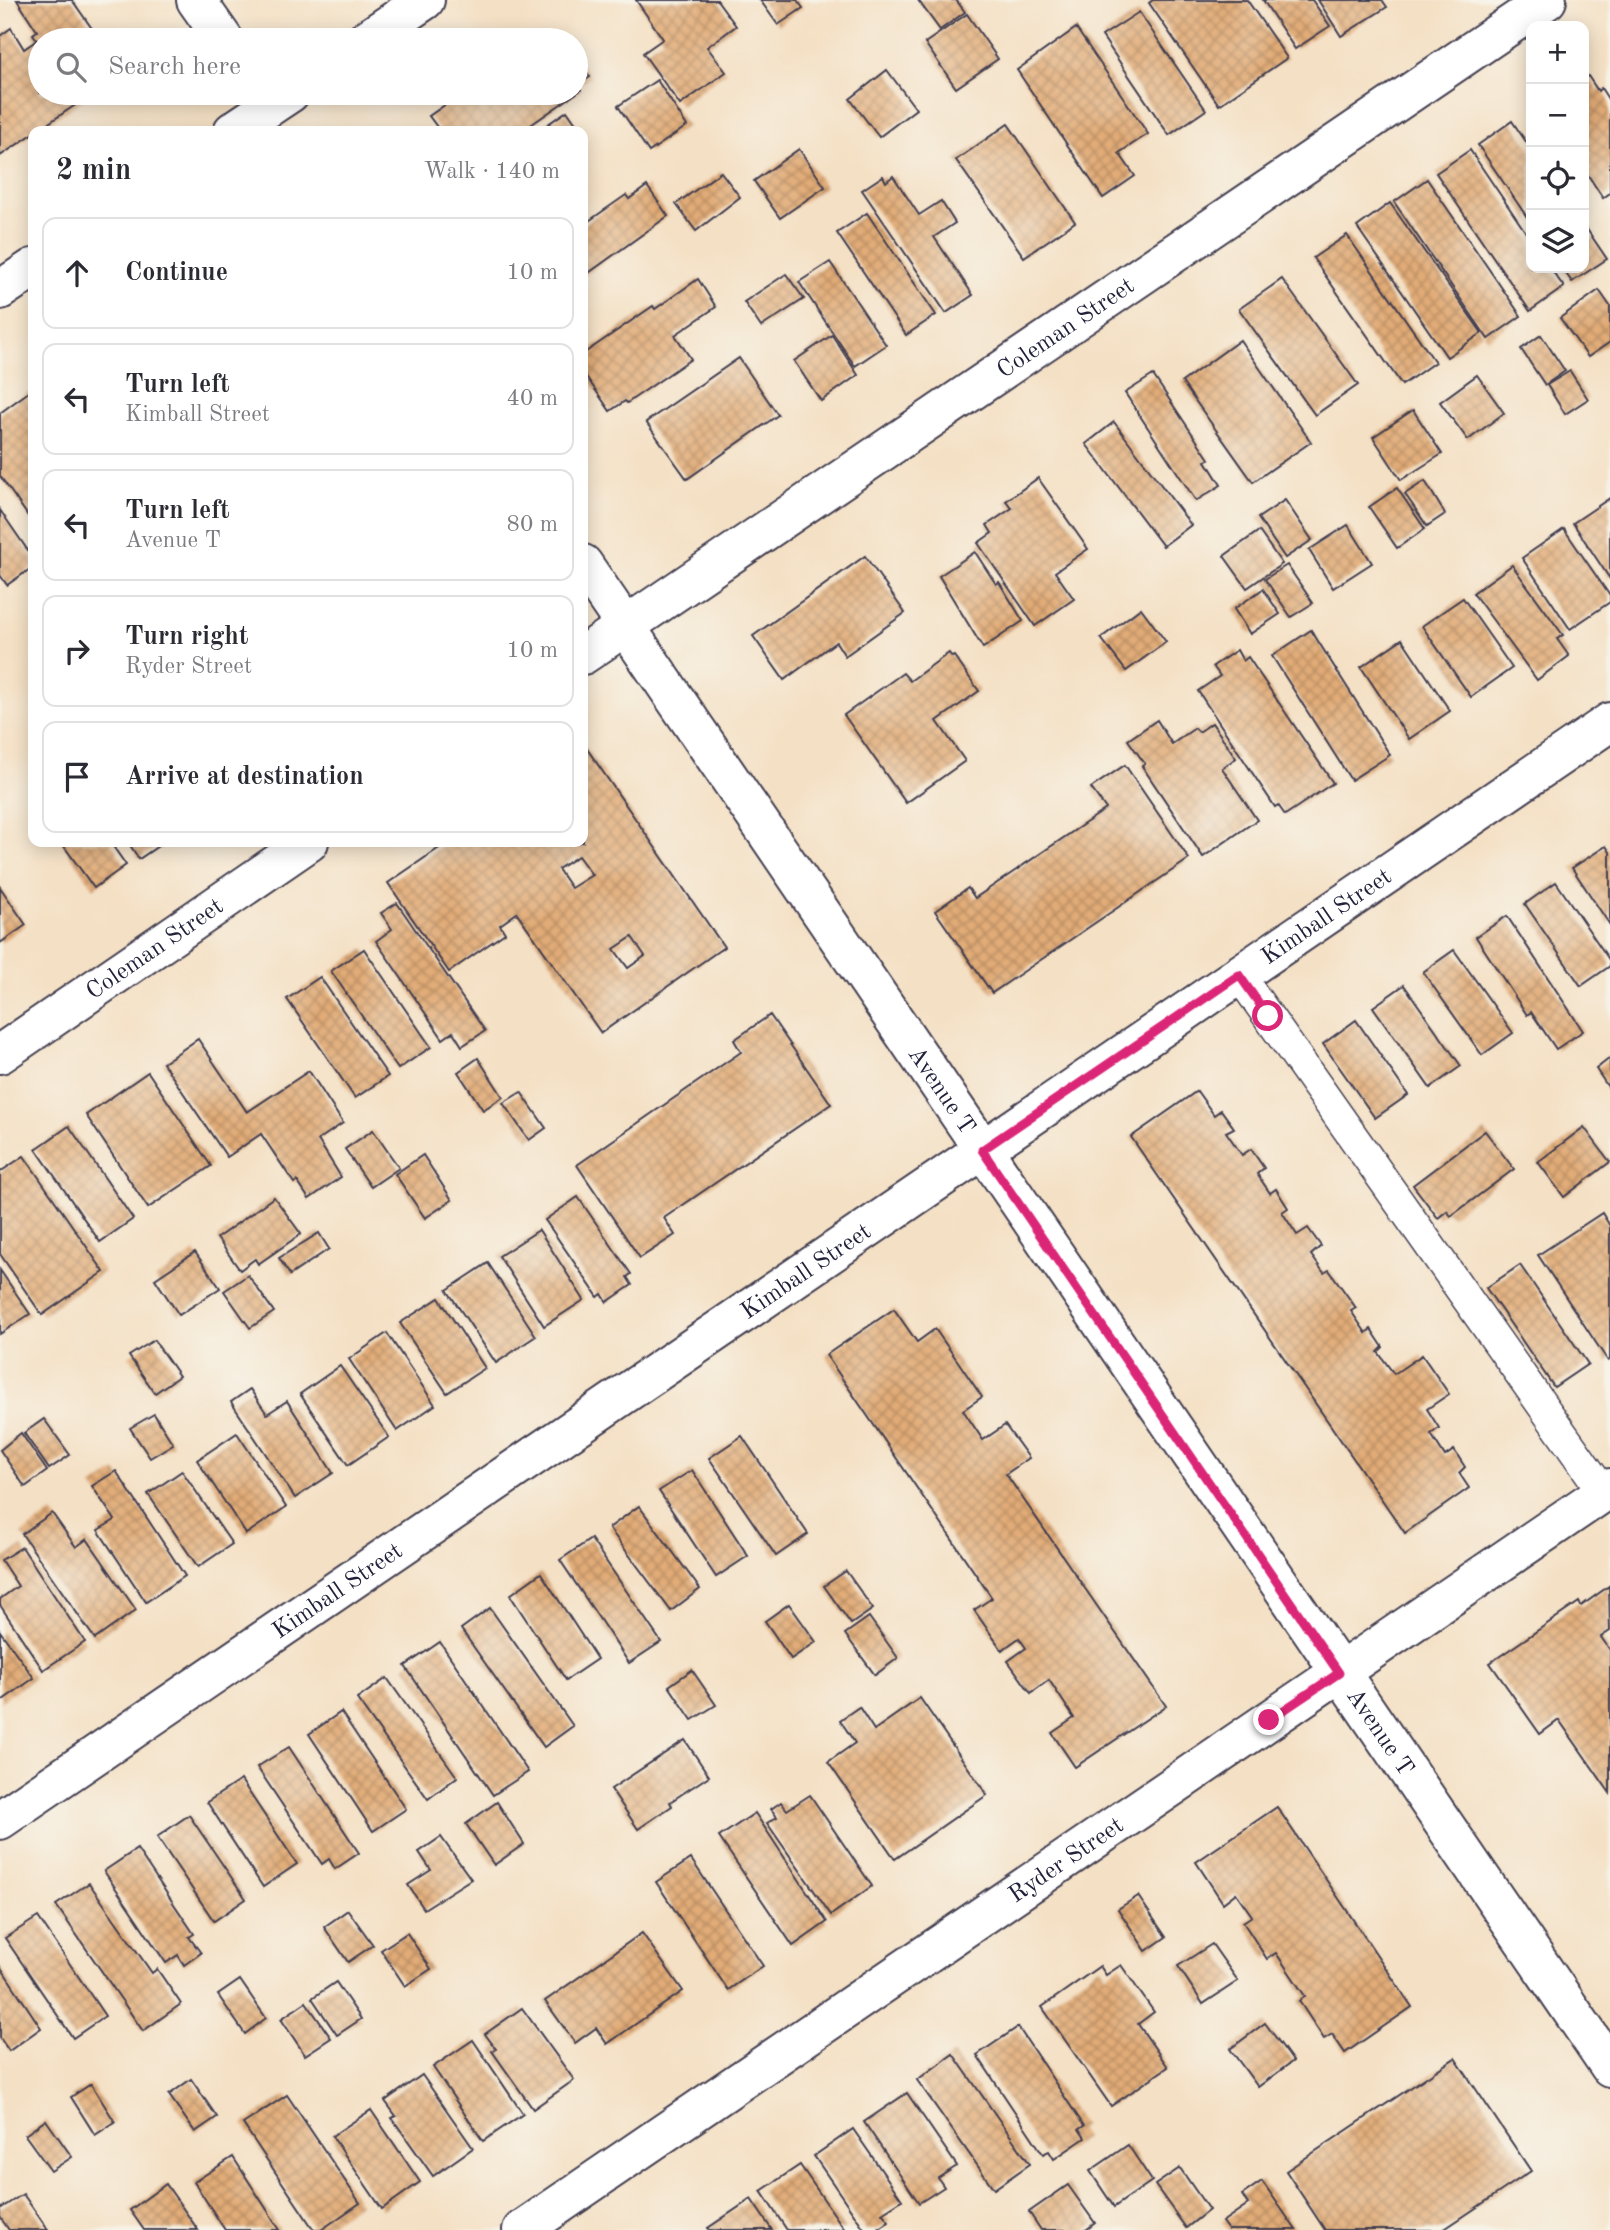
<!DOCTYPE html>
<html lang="en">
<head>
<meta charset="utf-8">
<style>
  body { margin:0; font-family:"Old Standard TT",serif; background:#f7f7f7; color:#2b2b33 }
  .controls { position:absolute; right:21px; top:21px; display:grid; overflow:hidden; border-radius:14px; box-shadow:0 4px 18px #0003 }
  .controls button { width:63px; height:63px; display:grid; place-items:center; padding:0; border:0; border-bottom:2px solid #e1e1e2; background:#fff; color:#2b2b33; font:35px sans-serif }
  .stop { position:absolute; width:21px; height:21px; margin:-16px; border:5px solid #db2777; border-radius:50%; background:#fff }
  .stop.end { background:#db2777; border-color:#fff; box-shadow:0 2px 7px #0008 }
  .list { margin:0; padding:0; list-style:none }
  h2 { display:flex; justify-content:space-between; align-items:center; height:91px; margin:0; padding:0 28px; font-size:30px }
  h2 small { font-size:23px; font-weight:400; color:#7c7c81 }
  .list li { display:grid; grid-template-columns:46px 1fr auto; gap:21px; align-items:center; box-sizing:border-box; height:112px; margin:0 14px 14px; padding:0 14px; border:2px solid #e1e1e2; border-radius:14px }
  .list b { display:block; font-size:26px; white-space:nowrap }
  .list p { margin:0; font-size:23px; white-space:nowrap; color:#7c7c81 }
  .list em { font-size:23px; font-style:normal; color:#7c7c81 }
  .icon { flex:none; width:38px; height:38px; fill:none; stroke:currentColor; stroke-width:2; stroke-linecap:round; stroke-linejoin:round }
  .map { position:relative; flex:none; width:1610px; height:2230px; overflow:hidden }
  .search { position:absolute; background:#fff; box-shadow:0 4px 18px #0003; left:28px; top:28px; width:560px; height:77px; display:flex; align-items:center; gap:18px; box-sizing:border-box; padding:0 24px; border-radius:38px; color:#7c7c81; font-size:26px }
  .panel { position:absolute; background:#fff; box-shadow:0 4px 18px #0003; left:28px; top:126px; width:560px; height:721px; border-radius:14px }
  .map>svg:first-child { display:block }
</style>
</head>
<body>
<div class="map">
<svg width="1610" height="2230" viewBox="0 0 1610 2230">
  <defs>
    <pattern id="building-cross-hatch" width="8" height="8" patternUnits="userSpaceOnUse" patternTransform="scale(1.75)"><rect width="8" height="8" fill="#e2ac77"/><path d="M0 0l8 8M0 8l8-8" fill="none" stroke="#b78c63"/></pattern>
  </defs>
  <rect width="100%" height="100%" fill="#f7f3e8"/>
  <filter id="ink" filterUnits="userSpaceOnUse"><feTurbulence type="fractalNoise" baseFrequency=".0143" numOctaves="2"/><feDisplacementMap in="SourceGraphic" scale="14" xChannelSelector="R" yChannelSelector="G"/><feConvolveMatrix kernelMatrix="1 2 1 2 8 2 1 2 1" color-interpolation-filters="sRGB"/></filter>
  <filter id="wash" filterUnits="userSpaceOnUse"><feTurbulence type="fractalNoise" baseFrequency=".00686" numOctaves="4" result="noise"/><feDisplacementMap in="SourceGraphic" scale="28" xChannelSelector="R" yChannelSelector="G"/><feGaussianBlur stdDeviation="1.57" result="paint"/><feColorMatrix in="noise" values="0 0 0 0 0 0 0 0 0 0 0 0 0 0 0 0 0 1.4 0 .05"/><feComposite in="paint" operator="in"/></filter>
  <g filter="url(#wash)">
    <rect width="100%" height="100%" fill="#f4e0c4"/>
    <g id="blocks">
      <g fill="url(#building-cross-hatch)" fill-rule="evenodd">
        <polygon points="17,0 72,0 100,40 40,40 40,93 93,93 0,156 0,36 11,28 24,49 37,40 33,34 37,31"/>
        <polygon points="636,0 717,0 736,26 707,47 726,72 680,105 643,53 663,39"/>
        <polygon points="760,0 797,0 803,8 778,25"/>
        <polygon points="918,0 956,0 965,12 940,30"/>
        <polygon points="1153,0 1247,0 1287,58 1219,105 1149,3"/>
        <polygon points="1263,0 1312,0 1330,26 1295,49"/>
        <polygon points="1318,0 1382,0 1387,7 1341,36"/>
        <polygon points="1139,12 1206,110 1169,135 1102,36"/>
        <polygon points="967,14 998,59 956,88 925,43"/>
        <polygon points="1076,28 1148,134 1119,153 1135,176 1103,198 1017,70"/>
        <polygon points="576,56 590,77 578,85 581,90 522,131 440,131 429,116 462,93 576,93"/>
        <polygon points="887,70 916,109 879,137 850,99"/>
        <polygon points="1588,76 1598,91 1601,88 1610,102 1610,193 1603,198 1584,169 1584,78"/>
        <polygon points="657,80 687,126 649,152 618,106"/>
        <polygon points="567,111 581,131 538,131"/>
        <polygon points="1512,121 1531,149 1531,223 1478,145"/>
        <polygon points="1008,124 1075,222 1024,257 956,160"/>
        <polygon points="799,149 825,187 780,218 754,181"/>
        <polygon points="1470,150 1531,240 1531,268 1550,268 1564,287 1530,311 1436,173"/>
        <polygon points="721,172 740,197 696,231 676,204"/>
        <polygon points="883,176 886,182 893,176 919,215 941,201 955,223 934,237 973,295 946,313 862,190"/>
        <polygon points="1427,179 1521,316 1488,339 1394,202"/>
        <polygon points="647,186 668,216 583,277 583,225 626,195 629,199"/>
        <polygon points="1390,203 1482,333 1447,357 1357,227"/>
        <polygon points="867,213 936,315 906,335 837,233"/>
        <polygon points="1584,225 1607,259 1572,282 1562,268 1584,268"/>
        <polygon points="1347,235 1435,362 1402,385 1313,258"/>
        <polygon points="830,262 886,345 855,366 799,282"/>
        <polygon points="786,274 804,299 761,327 744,302"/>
        <polygon points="698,279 716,307 675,335 691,359 627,403 625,401 610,411 583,372 583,354 653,306 655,309"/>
        <polygon points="1282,279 1358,385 1315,415 1239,309"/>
        <polygon points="1599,290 1610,306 1610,342 1588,357 1560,318"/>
        <polygon points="832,335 858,375 821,401 794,361"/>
        <polygon points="1541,335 1565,371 1545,385 1521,349"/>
        <polygon points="1240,340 1311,442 1253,482 1182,382"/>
        <polygon points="739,358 778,415 687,479 646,422"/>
        <polygon points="1570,371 1588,399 1565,414 1547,385"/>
        <polygon points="1153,375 1209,459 1206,461 1221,485 1196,501 1125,393"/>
        <polygon points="1477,375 1504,413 1468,440 1440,402"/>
        <polygon points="30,391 33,396 33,523 0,476 0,413"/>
        <polygon points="1413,410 1442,454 1401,480 1373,437"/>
        <polygon points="1114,422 1191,525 1163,546 1086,444"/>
        <polygon points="1038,478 1088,549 1055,572 1074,599 1035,626 978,543 992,533 987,525 1012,508 1006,501"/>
        <polygon points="1425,481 1445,514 1427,526 1405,494"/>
        <polygon points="1397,488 1425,529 1397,548 1369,507"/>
        <polygon points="1610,498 1610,579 1573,523"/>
        <polygon points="1285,500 1312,540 1285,558 1258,518"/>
        <polygon points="0,510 33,558 33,567 7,585 0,575"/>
        <polygon points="1348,525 1372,563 1333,588 1309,550"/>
        <polygon points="1564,529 1610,596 1610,602 1570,629 1522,558"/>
        <polygon points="1259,531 1282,564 1247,588 1224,556"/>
        <polygon points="975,552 996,584 999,582 1023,621 983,648 939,576"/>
        <polygon points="865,556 905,613 845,656 836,642 784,680 753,636"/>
        <polygon points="1287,565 1313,603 1291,617 1265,579"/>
        <polygon points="1512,565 1563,635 1557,639 1569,656 1537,680 1473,593"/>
        <polygon points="1263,589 1280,614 1250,634 1234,609"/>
        <polygon points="1463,598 1512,668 1471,697 1422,626"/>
        <polygon points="1141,608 1166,642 1126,671 1101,638"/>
        <polygon points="1311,630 1390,755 1351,780 1272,656"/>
        <polygon points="1402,639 1450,711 1409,739 1361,667"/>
        <polygon points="1237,650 1243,661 1248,657 1333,783 1285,815 1278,805 1275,807 1198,691 1220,676 1213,666"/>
        <polygon points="949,653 952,657 954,656 979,691 937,721 965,761 906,803 844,715 903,673 910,681"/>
        <polygon points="1157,720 1172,744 1195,728 1199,732 1212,723 1236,758 1222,768 1257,820 1203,857 1142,766 1145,764 1128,740"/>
        <path d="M585 746 724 947 601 1033 517 913 500 925 505 933 449 972 388 883 448 842H583V748ZM578 856 592 875 571 888 558 869ZM632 937 645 956 628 968 614 949Z"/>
        <polygon points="1125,765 1189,859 992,993 935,911 968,888 975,898 1106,809 1091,788"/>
        <polygon points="61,842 110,842 126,865 94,888"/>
        <polygon points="128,842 164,842 139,859"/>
        <polygon points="1606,846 1610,852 1610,925 1572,868"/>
        <polygon points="1556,882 1610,961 1610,966 1581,986 1525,904"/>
        <polygon points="0,887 26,925 0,943"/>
        <polygon points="397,903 485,1031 462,1046 453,1032 443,1039 376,941 392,929 381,913"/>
        <polygon points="1507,916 1583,1031 1556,1049 1531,1012 1527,1015 1476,937"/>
        <polygon points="364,949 431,1047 398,1069 331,971"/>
        <polygon points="1454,950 1513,1033 1482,1055 1423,972"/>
        <polygon points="320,977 388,1076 355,1098 287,999"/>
        <polygon points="1404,985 1461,1066 1430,1088 1373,1007"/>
        <polygon points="770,1015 831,1104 664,1218 675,1235 640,1258 577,1165 741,1052 734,1040"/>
        <polygon points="1356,1020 1408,1095 1375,1118 1323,1044"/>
        <polygon points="198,1039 247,1112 309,1071 343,1123 318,1140 341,1177 309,1199 297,1181 294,1183 261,1134 227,1157 163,1063"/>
        <polygon points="478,1058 503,1097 483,1110 458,1072"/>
        <polygon points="1610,1058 1610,1090 1596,1069"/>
        <polygon points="148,1072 211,1166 148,1208 86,1115"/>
        <polygon points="1197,1091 1214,1115 1221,1110 1234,1128 1226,1132 1242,1155 1251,1149 1264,1168 1257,1174 1270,1193 1276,1189 1288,1208 1282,1212 1297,1235 1308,1228 1321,1246 1311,1255 1324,1273 1329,1270 1356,1308 1351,1311 1366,1333 1371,1329 1383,1347 1378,1352 1394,1374 1422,1355 1449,1394 1427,1409 1439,1428 1431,1434 1445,1456 1454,1450 1465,1467 1459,1473 1469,1488 1405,1533 1131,1137"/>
        <polygon points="521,1092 546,1128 529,1140 503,1103"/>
        <polygon points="69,1126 133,1219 100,1242 36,1149"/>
        <polygon points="1584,1127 1610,1162 1564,1197 1538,1162"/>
        <polygon points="373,1130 399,1168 371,1187 345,1149"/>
        <polygon points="1485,1131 1514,1169 1451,1216 1447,1211 1438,1218 1413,1185"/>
        <polygon points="423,1155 452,1200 425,1218 395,1174"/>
        <polygon points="24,1156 104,1272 42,1315 0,1254 0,1172"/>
        <polygon points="274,1197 301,1234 258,1264 255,1259 240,1270 217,1238"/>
        <polygon points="578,1197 631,1274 627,1277 632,1285 607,1302 602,1294 598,1297 545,1220"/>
        <polygon points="1602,1213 1610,1226 1610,1360 1608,1361 1538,1255"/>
        <polygon points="539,1230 584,1300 544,1326 499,1256"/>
        <polygon points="319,1233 329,1249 290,1275 279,1258"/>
        <polygon points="195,1252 220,1288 179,1315 155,1279"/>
        <polygon points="488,1263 536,1336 496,1363 447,1290"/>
        <polygon points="1520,1265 1588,1364 1554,1387 1486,1288"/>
        <polygon points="0,1270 30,1314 0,1334"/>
        <polygon points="248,1275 274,1312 250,1328 224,1291"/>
        <polygon points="439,1298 485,1368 447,1393 400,1323"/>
        <polygon points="894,1309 917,1342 935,1329 959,1363 982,1397 963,1410 983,1440 1005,1425 1029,1458 1006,1474 1166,1706 1075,1767 1052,1733 1074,1718 1049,1680 1031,1693 1008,1661 1026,1648 1019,1638 1002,1650 974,1610 992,1598 826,1355"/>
        <polygon points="387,1333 435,1405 397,1431 349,1359"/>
        <polygon points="154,1340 179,1376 155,1393 129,1356"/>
        <polygon points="340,1366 389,1437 348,1465 300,1394"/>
        <polygon points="250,1389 267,1414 287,1401 333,1473 295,1498 231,1402"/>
        <polygon points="154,1414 173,1444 150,1458 130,1428"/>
        <polygon points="44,1419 70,1455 49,1469 24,1433"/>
        <polygon points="21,1433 47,1471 25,1487 0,1450"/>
        <polygon points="237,1433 286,1507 246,1534 197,1460"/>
        <polygon points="742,1436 808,1534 776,1556 709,1458"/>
        <polygon points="692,1470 748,1556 716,1577 659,1491"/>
        <polygon points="116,1471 185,1576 146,1602 98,1530 115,1520 92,1486"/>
        <polygon points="182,1471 232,1544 198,1567 148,1494"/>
        <polygon points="639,1506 700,1589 671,1611 609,1528"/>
        <polygon points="52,1513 76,1547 87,1539 136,1610 95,1639 22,1534"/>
        <polygon points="591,1539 661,1642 629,1663 560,1560"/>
        <polygon points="22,1547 85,1642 43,1670 0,1605 0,1599 18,1586 1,1560"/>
        <polygon points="846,1571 873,1609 851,1624 824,1586"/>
        <polygon points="541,1573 597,1659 566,1680 510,1595"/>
        <polygon points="1609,1586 1610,1631 1601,1637 1610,1650 1610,1793 1559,1720 1540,1734 1490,1663 1579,1602 1581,1606"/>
        <polygon points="789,1604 816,1642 791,1659 765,1621"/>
        <polygon points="490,1608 573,1726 544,1747 461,1629"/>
        <polygon points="869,1617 898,1658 875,1675 845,1634"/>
        <polygon points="0,1631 34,1678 0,1702"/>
        <polygon points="440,1642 528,1772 493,1795 405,1666"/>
        <polygon points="692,1670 716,1705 692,1720 669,1686"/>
        <polygon points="387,1678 457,1777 428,1799 357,1699"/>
        <polygon points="920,1698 987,1795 895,1859 828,1762 855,1743 840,1720 859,1707 874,1730"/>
        <polygon points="341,1712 406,1809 373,1831 309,1734"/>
        <polygon points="685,1740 709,1776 670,1802 672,1806 638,1829 611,1789"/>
        <polygon points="289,1747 359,1853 335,1869 329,1859 322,1864 257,1767"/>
        <polygon points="241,1780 297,1864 263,1887 207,1802"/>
        <polygon points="810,1795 872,1886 831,1915 767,1823 777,1817 771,1809 781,1802 787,1810"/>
        <polygon points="497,1802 524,1844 494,1865 466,1824"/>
        <polygon points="1277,1807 1412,2007 1345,2053 1332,2034 1324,2039 1299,2001 1305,1996 1276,1953 1267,1959 1243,1922 1252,1916 1236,1893 1223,1903 1196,1862"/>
        <polygon points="755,1813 827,1922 793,1946 719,1837"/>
        <polygon points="189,1815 246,1899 214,1921 157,1837"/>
        <polygon points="441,1837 471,1879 424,1909 408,1885 431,1870 419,1852"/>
        <polygon points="137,1849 194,1934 189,1937 201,1953 184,1965 178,1955 166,1963 104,1871"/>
        <polygon points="691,1859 763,1966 728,1990 656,1882"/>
        <polygon points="89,1883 152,1973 157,1969 181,2004 143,2031 56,1905"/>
        <polygon points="1138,1896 1166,1937 1146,1951 1118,1909"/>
        <polygon points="348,1910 373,1945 348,1962 324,1927"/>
        <polygon points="38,1917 105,2016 73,2038 5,1938"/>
        <polygon points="407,1933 431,1969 405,1986 381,1950"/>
        <polygon points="642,1933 683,1991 607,2044 596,2028 575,2043 545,2001"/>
        <polygon points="1212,1944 1238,1981 1203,2004 1178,1966"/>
        <polygon points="1121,1965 1154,2012 1138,2024 1168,2067 1111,2106 1042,2007 1100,1966 1106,1975"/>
        <polygon points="0,1966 41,2028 9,2051 0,2038"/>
        <polygon points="240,1980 266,2018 245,2034 218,1995"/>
        <polygon points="336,1982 361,2019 337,2035 312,1998"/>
        <polygon points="306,2002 331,2038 305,2055 281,2019"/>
        <polygon points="522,2008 574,2080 533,2109 492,2051 496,2049 485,2034"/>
        <polygon points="1265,2023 1293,2061 1258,2087 1230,2049"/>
        <polygon points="1018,2027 1084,2126 1079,2129 1085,2138 1054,2159 1049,2151 1043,2154 977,2055"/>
        <polygon points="473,2040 523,2114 483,2141 433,2067"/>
        <polygon points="953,2054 1030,2164 994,2189 917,2080"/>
        <polygon points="1455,2058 1531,2171 1443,2230 1325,2230 1286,2171"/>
        <polygon points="422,2075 473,2148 433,2176 392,2118 396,2116 385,2101"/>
        <polygon points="191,2079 217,2117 195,2132 169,2095"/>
        <polygon points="91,2084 115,2122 95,2135 71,2097"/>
        <polygon points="907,2093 957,2166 938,2178 944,2187 919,2203 864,2122"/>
        <polygon points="287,2095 360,2203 321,2230 314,2230 243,2124"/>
        <polygon points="371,2110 420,2182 382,2209 332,2136"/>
        <polygon points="46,2120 72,2157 51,2171 25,2135"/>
        <polygon points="853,2129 902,2200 882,2213 889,2221 876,2230 865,2230 814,2156"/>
        <polygon points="1128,2145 1152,2181 1114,2207 1090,2171"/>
        <polygon points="233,2157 280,2230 225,2230 194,2182"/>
        <polygon points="800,2165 845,2230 787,2230 761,2191"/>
        <polygon points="1180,2168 1209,2210 1186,2228 1155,2185"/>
        <polygon points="1262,2181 1296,2230 1228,2230 1222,2222 1248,2204 1242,2195"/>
        <polygon points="166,2184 198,2230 144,2230 130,2210"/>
        <polygon points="1068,2185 1095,2223 1086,2230 1041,2230 1029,2212"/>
        <polygon points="23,2194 48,2230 9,2230 0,2217 0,2209"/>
        <polygon points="751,2199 772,2230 710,2230 708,2228"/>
      </g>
    </g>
  </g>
  <g filter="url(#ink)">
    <use href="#blocks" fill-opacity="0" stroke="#423e50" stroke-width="2"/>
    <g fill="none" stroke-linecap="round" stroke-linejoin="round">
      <defs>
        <polyline id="lane" points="1239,975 1604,1493"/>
        <g id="street">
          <polyline points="196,0 224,40"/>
          <polyline points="366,40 425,0"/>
          <polyline points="233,131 290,93"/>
          <polyline points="0,290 33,268"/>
          <path id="s1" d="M583 564 1610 2067"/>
          <path id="s2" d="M583 655 1547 0"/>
          <path id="s3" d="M0 1054 309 842"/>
          <path id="s4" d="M0 1820 1610 722"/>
          <path id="s5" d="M522 2230 1610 1488"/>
        </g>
      </defs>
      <use href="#lane" stroke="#423e50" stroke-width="33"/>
      <use href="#street" stroke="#423e50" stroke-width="42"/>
      <use href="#lane" stroke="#fff" stroke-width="30"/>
      <use href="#street" stroke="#fff" stroke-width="38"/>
    </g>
  </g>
  <g fill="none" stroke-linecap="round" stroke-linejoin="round" filter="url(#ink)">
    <polyline stroke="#db2777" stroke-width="9" points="1268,1016 1239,975 982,1150 1339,1673 1269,1720"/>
  </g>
  <g text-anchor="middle" stroke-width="5" stroke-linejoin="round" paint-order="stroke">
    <g font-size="24" fill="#22223b" stroke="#f7f3e8">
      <text dy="8" stroke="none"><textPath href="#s2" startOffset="583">Coleman Street</textPath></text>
      <text dy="8" stroke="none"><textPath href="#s4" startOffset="1605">Kimball Street</textPath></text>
      <text dy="8" stroke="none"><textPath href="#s3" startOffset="187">Coleman Street</textPath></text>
      <text dy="8" stroke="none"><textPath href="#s1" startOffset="637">Avenue T</textPath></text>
      <text dy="8" stroke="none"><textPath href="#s4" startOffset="975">Kimball Street</textPath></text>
      <text dy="8" stroke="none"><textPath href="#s4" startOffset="408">Kimball Street</textPath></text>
      <text dy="8" stroke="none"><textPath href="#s1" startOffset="1414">Avenue T</textPath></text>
      <text dy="8" stroke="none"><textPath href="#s5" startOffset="658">Ryder Street</textPath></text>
    </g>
  </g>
</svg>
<div class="controls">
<button>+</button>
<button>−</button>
<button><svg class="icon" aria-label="locate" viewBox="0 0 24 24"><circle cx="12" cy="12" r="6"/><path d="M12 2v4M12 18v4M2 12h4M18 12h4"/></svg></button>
<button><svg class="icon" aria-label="layers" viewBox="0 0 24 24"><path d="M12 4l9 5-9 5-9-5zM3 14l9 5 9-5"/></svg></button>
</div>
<div class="stop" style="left:1268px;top:1016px"></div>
<div class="stop end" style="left:1269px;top:1720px"></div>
<div class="search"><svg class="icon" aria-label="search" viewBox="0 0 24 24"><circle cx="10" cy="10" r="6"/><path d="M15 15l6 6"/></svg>Search here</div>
<section class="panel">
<h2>2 min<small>Walk · 140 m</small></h2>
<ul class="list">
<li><svg class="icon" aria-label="ahead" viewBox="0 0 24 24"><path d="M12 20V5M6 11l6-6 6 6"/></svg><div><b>Continue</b></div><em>10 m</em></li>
<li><svg class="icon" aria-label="left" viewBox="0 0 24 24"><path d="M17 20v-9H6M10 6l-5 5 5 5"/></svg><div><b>Turn left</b><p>Kimball Street</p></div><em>40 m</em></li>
<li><svg class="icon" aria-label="left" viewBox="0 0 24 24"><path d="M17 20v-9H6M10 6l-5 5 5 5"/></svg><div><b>Turn left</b><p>Avenue T</p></div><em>80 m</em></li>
<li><svg class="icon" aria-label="right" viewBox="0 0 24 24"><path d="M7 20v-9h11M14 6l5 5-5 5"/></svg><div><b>Turn right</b><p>Ryder Street</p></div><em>10 m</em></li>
<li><svg class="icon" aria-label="arrive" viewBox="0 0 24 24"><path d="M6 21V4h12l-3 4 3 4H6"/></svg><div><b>Arrive at destination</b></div></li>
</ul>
</section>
</div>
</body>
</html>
